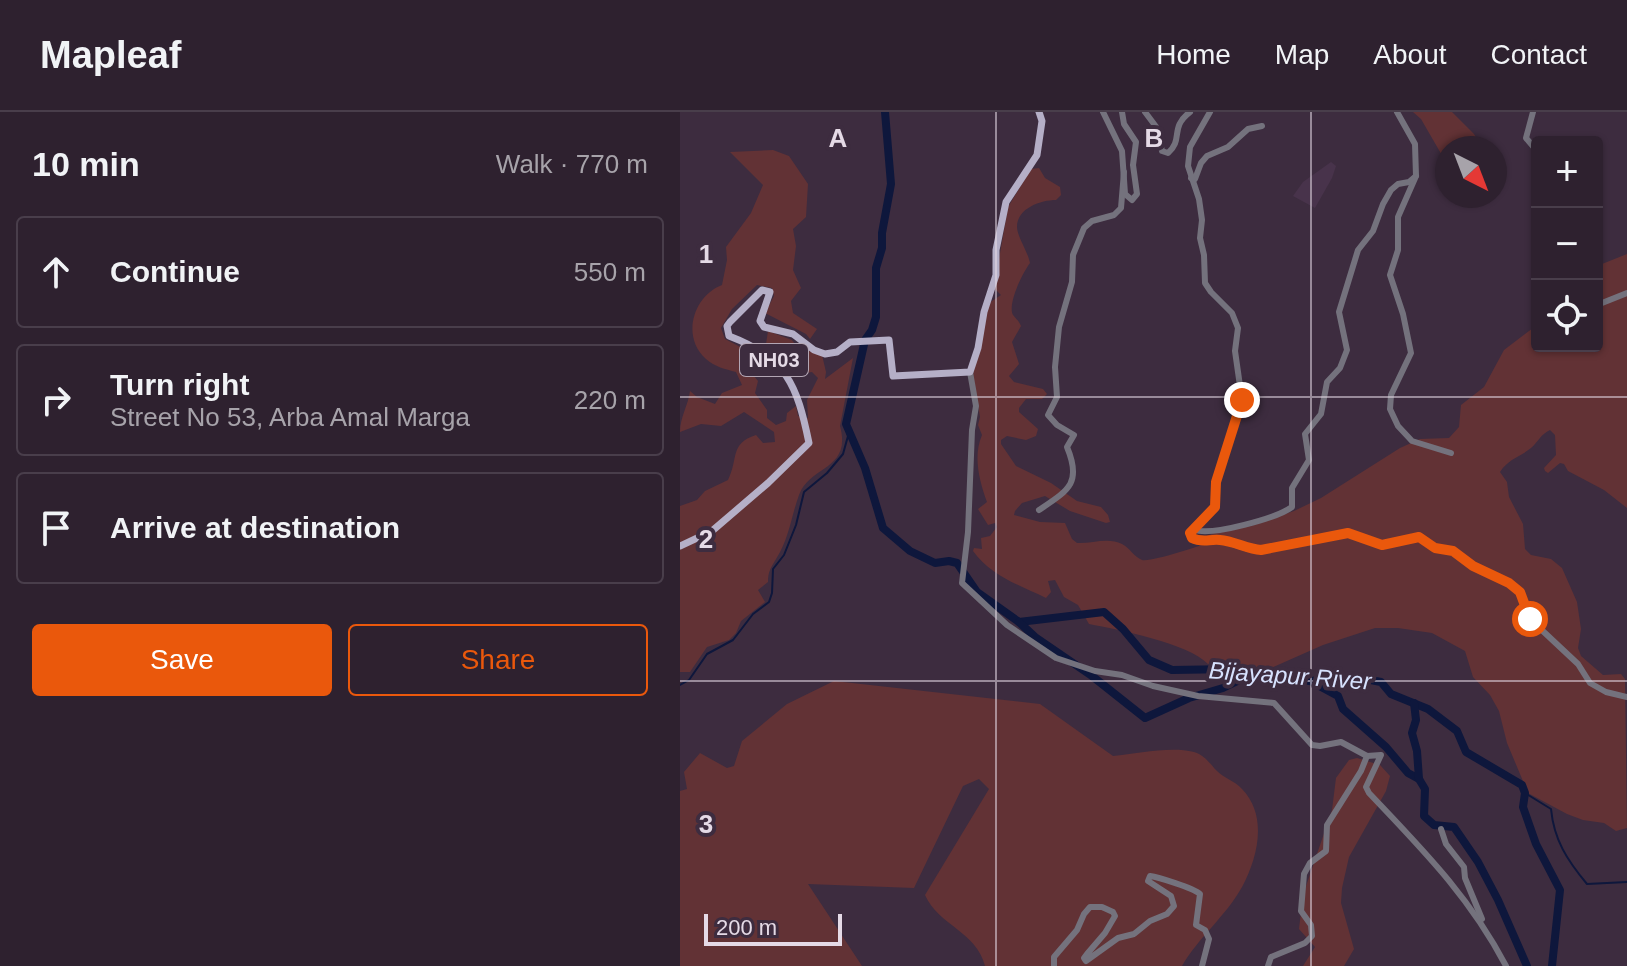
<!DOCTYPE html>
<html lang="en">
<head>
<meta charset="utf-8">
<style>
  body { margin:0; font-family:Helvetica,sans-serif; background:#362937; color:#f1f3f6 }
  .controls { position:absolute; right:24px; top:24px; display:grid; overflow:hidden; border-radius:8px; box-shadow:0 2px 6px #0004 }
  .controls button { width:72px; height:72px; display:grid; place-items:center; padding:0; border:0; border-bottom:2px solid #493e4b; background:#2e212f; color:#f1f3f6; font:40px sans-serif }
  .compass { position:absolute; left:755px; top:24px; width:72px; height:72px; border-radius:50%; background:#2e212f; box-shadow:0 2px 6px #0004; rotate:138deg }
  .scale { position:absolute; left:24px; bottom:20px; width:138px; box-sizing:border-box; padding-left:8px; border:4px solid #e5dae6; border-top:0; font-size:22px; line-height:28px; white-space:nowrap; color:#e5dae6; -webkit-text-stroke:6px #3d2c3f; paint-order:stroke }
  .stop { position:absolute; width:24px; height:24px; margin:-18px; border:6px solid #ea580c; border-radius:50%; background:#fff }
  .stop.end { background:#ea580c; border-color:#fff; box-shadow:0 2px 8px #0008 }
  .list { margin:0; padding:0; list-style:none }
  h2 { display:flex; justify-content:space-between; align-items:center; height:104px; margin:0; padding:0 32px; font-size:34px }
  h2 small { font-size:26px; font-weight:400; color:#a7a3aa }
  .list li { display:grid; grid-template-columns:52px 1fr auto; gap:24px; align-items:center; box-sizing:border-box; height:112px; margin:0 16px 16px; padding:0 16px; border:2px solid #493e4b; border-radius:8px }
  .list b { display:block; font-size:30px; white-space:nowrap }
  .list p { margin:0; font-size:26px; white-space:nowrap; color:#a7a3aa }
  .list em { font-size:26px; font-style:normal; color:#a7a3aa }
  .actions { display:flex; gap:16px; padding:24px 32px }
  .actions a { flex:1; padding:18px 0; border:2px solid #ea580c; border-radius:8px; text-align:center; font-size:28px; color:#ea580c }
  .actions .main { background:#ea580c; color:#fff }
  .icon { flex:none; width:44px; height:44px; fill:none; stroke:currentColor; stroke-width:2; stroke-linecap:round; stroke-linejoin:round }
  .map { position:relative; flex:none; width:947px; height:854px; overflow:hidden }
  header { display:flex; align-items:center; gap:48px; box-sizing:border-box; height:112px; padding:0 40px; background:#2e212f; border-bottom:2px solid #493e4b }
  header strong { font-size:38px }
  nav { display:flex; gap:44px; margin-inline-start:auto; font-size:28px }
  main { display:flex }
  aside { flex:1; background:#2e212f }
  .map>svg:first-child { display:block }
</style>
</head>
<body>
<header>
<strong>Mapleaf</strong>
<nav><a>Home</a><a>Map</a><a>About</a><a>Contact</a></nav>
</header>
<main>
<aside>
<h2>10 min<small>Walk · 770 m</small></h2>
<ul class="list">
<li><svg class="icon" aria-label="ahead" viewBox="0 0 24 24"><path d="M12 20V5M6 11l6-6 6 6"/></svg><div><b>Continue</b></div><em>550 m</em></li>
<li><svg class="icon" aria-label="right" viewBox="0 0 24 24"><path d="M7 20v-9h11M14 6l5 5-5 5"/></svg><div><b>Turn right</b><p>Street No 53, Arba Amal Marga</p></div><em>220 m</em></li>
<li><svg class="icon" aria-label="arrive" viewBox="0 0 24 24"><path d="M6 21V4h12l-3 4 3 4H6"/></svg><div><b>Arrive at destination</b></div></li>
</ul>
<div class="actions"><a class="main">Save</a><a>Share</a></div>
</aside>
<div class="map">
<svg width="947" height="854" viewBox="0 0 947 854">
  <rect width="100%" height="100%" fill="#3d2c3f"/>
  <polygon fill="#48334b" points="651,50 656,54 652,66 635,96 613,84 623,70"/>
  <g fill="#623235">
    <polygon points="733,0 772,0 794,22 802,36 767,36 767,52 741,7"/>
    <path d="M93 38 109 44 128 72 126 105 113 117 116 134 113 158 121 176 111 189 113 201 137 217 130 227 126 222 85 201 94 184 92 176 77 173 52 197 41 216 45 227 72 241 69 258 78 269 75 281 87 298V306L96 313 106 309 107 301 116 294 118 304 128 306 127 288 138 266 132 260 113 263 106 259 86 232 88 219 112 228 124 245 129 239 142 243 146 260 145 267 173 246 160 314C172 358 130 353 119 383 111 405 109 427 96 447 91 456 88 459 88 470L78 478 85 490 61 509 56 521 49 528 27 535 10 560H0V394L17 388 25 379 48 368C59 346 49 332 76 323L83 331 95 330 94 320 64 300 41 314 21 312 0 320C0 305 8 294 10 279L17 285 35 292 42 281 62 273 56 260C45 257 35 255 26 247 1 225 13 184 42 173L47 148 46 135 71 101 83 73 50 40Z"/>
    <path d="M359 56 365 66 380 75 381 83 376 88C361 88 337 96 337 115 337 124 348 140 350 151 343 160 327 192 333 203 336 207 339 209 341 214L332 230 339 252 329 264 334 270 363 277 367 282 362 287H346L339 296V300L358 317 356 324 346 328 327 324 321 328V332L336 354 371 371 397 389 421 395 428 403 430 410 426 411 390 399 365 384 342 391 335 399 334 403 360 410 385 411 392 427 397 431C411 432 428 425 442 432 450 436 454 445 462 448 473 450 518 434 531 430L528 424 535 420 571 414 614 399 641 386 720 336 740 327 769 326 779 315 781 293 804 275 824 238 857 213V234H917V154L947 142V396L924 378 888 359 884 352 880 351 868 361 865 359 864 356 876 343 875 323 870 318C861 322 858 330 851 336 840 345 828 347 820 360L827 370 829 385 843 412 845 437 851 443 871 447 882 456 897 490 901 517 898 536 901 544 923 563 941 562 945 567 947 716 936 719 924 711 903 708 887 702 848 681 827 631 819 599 810 583 793 565 785 539 752 521 718 516H695L643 533 573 564 562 565 537 559 534 552H528C508 531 439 518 409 512L398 493 384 485 375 468 368 469 371 480 366 486C339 473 311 464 293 439L294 436 302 437 301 426 310 424 317 415 315 411 308 413 298 397 307 390C299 368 293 344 302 323L298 313 300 305 293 263 309 191 321 183 314 176 328 95 351 57Z"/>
    <path d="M154 569 360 592 433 644C458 642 489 634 514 640 526 644 529 651 537 659 544 666 555 669 562 677 588 704 578 745 562 775 546 804 518 826 502 854H305C297 820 258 813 245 783L309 677 299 667 283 674 234 776 128 772 182 854H0V679L7 677 4 660 20 641 47 656 54 654 62 629 107 592Z"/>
    <polygon points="677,646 700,653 710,664 706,679 669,745 662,776 661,791 674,837 664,854 623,854 635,835 619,817 623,783 652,698 656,666 669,648"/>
  </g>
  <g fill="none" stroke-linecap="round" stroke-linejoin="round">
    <g stroke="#0e173c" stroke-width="2">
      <polyline points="0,573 9,568 27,542 53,528 73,502 89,490 92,481 93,457 104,443 116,413 124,380 147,361 163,342 168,324 166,312"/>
      <path d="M845 681 871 697C874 728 887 748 907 772L947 770"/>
    </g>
    <g stroke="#0e173c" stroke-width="8">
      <polyline points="205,0 211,72 202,121 202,136 196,156 196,205 192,218 185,228 166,312 185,356 203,416 230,439 255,451 269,449 277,451 297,480 339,510 424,500 443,517 469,548 492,558 553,557 570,563 630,569 675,565 701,570 711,582 748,597 777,619 786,640 842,673 845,681 843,695 856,732 880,778 872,854"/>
      <polyline points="339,510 355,525 412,564 465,606 509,586 543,576 570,563"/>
      <polyline points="632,570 658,584 663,597 706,635 728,661 739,667"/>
      <polyline points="734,591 736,608 732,621 737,639 739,667 745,677 744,704 754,713 774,715 798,750 818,788 847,854"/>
    </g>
    <g stroke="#74727d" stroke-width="6">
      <polyline points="423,0 442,39 445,82 452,88 457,82 453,53 456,30 444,12 442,0"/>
      <path d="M465 0 477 16 482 39 488 41C504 27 489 16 510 0"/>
      <polyline points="717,0 735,32 736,64 718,105 718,138 710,163 723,202 731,241 711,283 710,297 718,314 732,329 771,341"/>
      <polyline points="853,0 846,26 857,39"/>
      <path d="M736 64 729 70 718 72 711 78 703 92 693 119 678 138 659 200 667 238 660 256 647 270 641 302 625 322 629 348 612 376V395C597 406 532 424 515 418L510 423 522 430 539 428 568 437 581 438 668 421 702 433 739 425 755 436 773 439 793 454 829 471 840 480 850 507 898 552 910 571 926 580 947 585"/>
      <polyline points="511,66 515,67 521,51 527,44 548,35 568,17 582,14"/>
      <polyline points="917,193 947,181"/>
      <path d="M290 260 296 294 292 318 288 420 282 471 327 513 376 546 415 559 442 563 473 574 518 584 594 591 632 633 640 634 661 630 687 644 701 643 686 675 689 681C742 737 790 785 826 854"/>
      <path d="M359 398C389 378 402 371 387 335L394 323 377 313 368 303 377 285 375 255 379 215 392 170 393 143 404 116 412 109 434 103 441 96 444 60"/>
      <polyline points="513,418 535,395 536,370 562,288 555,239 558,216 552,201 531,180 525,171 524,143 520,126 522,108 519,87 508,54 510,35 530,0"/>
      <polyline points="761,717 766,732 784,755 785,766 802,807"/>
      <path d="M374 854V845L397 818 404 802 410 795H422L433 800 435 804 425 821 407 842 404 846 406 849 438 826 454 822 470 809 487 802 494 794 491 784 468 769 470 764C478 765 513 776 520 782L516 813 525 818 529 827 522 854"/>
      <polyline points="588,854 591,845 625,831 632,824 631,813 621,799 624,762 630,751 646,739 647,713 681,659 687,644"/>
    </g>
    <path stroke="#b5afc7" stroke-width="7" d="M0 434 32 419 88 371 129 331C117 273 107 246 49 224L47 214 50 210 82 178 90 180 80 209 84 215 113 222 134 238 145 242 157 240 170 230 209 228 213 264 290 260 298 236 304 200 316 163V138L326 90 357 43 362 9 359 0"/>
  </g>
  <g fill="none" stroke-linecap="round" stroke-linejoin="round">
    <path stroke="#ea580c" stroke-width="10" d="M562 288 536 370 535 395 510 421 512 426C522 431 529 427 540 428 554 429 567 437 581 438L668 421 702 433 739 425 755 436 773 439 793 454 829 471 840 480 850 507"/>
  </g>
  <path fill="none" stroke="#e5dae6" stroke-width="2" stroke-opacity="0.55" d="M316 0V854M631 0V854M0 285H947M0 569H947"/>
  <g text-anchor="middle" stroke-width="8" stroke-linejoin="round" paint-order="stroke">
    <rect fill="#3d2c3f" stroke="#b3a6b4" stroke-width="2" x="60" y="232" width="68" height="32" rx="6"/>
    <g font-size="20" font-weight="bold" fill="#e5dae6">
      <text x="94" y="255">NH03</text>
    </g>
    <g font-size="24" font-style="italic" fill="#d7e2fe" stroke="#3d2c3f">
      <text transform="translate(610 564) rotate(4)" y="8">Bijayapur River</text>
    </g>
  </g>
  <g font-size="26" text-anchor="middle" font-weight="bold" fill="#e5dae6" stroke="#3d2c3f" stroke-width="8" stroke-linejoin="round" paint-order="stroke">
    <text x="158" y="35">A</text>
    <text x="474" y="35">B</text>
    <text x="26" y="151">1</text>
    <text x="26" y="436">2</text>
    <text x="26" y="721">3</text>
  </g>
</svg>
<div class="controls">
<button>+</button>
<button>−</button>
<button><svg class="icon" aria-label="locate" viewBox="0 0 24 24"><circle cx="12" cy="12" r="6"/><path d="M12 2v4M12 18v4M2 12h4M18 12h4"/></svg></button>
</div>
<svg class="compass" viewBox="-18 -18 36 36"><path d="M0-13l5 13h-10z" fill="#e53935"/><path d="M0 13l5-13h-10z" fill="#a7a3aa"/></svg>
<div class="scale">200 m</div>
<div class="stop" style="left:850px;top:507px"></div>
<div class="stop end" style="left:562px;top:288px"></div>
</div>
</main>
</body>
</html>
